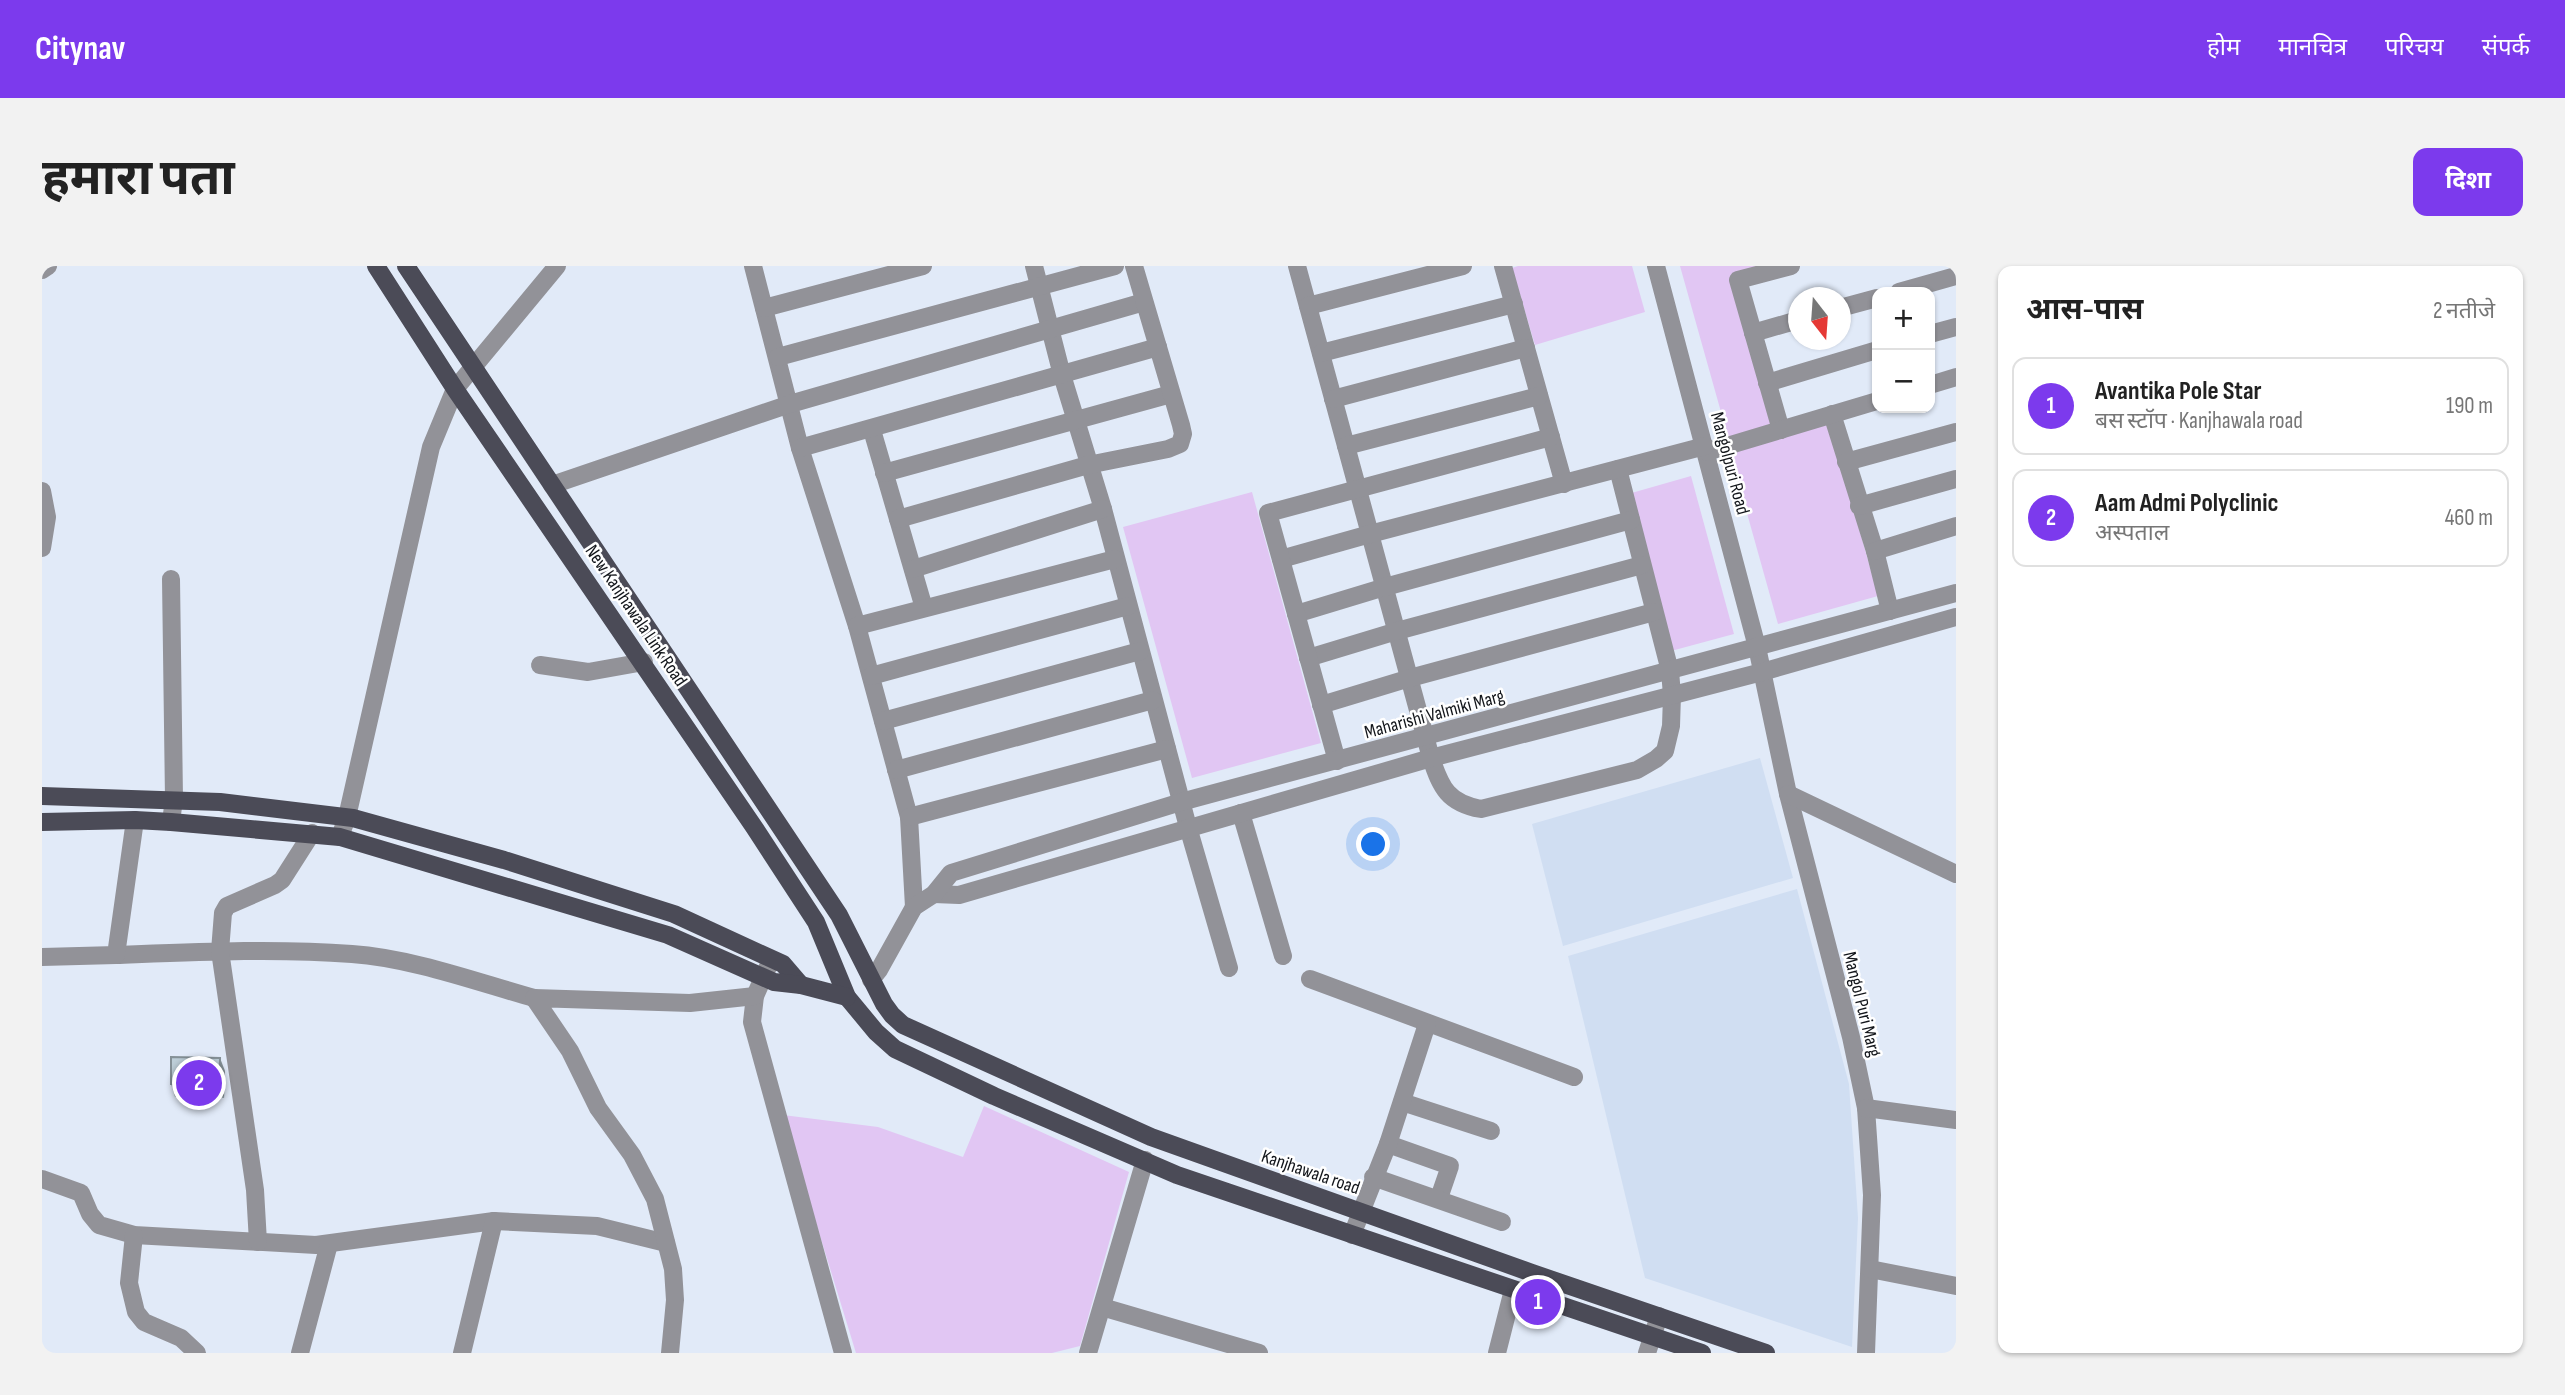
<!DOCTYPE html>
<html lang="hi">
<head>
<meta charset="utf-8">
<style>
  body { margin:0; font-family:"Sofia Sans Condensed","Noto Sans Devanagari",sans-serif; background:#f2f2f2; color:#222 }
  .controls { position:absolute; right:21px; top:21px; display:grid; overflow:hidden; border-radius:14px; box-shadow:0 2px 5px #0004 }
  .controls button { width:63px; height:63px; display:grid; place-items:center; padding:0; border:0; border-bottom:2px solid #e0e0e0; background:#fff; color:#222; font:35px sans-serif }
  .compass { position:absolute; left:1746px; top:21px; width:63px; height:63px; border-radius:50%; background:#fff; box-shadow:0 2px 5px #0004; rotate:163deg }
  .you { position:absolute; left:1332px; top:579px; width:24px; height:24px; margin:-18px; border:5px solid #fff; border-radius:50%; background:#1a73e8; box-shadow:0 0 0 10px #1a73e833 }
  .badge { display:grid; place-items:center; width:46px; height:46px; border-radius:50%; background:#7c3aed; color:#fff; font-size:23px; font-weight:700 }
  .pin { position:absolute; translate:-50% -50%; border:4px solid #fff; box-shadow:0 2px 7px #0006 }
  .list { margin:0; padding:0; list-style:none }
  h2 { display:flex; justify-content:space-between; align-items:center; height:91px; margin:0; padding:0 28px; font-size:30px }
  h2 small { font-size:23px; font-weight:400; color:#767676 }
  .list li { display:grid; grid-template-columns:46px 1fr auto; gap:21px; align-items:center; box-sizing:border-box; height:98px; margin:0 14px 14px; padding:0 14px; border:2px solid #e0e0e0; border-radius:14px }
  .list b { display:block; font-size:26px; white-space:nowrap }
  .list p { margin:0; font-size:23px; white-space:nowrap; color:#767676 }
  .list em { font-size:23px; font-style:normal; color:#767676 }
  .map { position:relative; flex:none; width:1914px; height:1087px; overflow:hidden; border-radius:14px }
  header { display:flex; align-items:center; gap:42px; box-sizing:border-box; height:98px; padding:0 35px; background:#7c3aed; color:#fff }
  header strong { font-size:33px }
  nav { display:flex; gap:38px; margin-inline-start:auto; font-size:24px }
  .intro { display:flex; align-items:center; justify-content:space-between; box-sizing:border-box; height:168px; padding:0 42px }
  h1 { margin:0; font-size:49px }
  .button { padding:18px 32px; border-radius:14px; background:#7c3aed; color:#fff; font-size:24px; font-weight:700 }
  main { display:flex; gap:42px; padding:0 42px }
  aside { flex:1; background:#fff; border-radius:14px; box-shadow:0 2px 5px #0004 }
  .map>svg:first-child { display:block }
</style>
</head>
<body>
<header>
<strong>Citynav</strong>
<nav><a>होम</a><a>मानचित्र</a><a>परिचय</a><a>संपर्क</a></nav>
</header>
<div class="intro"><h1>हमारा पता</h1><a class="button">दिशा</a></div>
<main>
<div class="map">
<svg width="1914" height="1087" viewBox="0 0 1914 1087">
  <rect width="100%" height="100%" fill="#e1eaf8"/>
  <g fill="#d0def2">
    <polygon points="1718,492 1751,612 1521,680 1490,558"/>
    <polygon points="1755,623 1807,818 1816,952 1810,1081 1603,1012 1526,690"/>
  </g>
  <g fill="#e1c6f3">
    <polygon points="1476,0 1590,0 1603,46 1493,79 1470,2"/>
    <polygon points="1638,0 1748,0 1692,23 1730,159 1686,171"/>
    <polygon points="1787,155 1836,330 1736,358 1687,183"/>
    <polygon points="1649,210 1692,368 1629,385 1586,228"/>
    <polygon points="1210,226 1279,477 1150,512 1081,261"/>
    <polygon points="942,840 1087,906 1038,1080 1010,1087 814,1087 741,849 836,861 921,891"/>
  </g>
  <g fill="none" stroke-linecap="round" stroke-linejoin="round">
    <g stroke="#929298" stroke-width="18">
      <polyline points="711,0 758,182 815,360 867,551 872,641"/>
      <polyline points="992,0 1020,109 1061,243 1146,561 1187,702"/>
      <path d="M1255 0 1389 492C1399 522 1406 537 1439 543L1595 504 1614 493 1623 485 1629 460 1630 429 1628 405 1576 203"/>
      <polyline points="1461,0 1522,218"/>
      <polyline points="1614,0 1715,381 1746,528 1809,771 1824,842 1830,929 1824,1087"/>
      <polyline points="0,4 6,0"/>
      <polyline points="1857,26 1914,10"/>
      <polyline points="1266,40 1421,0"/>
      <polyline points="722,42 881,0"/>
      <polyline points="1798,42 1835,32"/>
      <polyline points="1711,67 1756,54"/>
      <polyline points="1888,68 1914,61"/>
      <polyline points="1279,87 1472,38"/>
      <polyline points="736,91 1073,0"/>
      <polyline points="1725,117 1835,84"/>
      <polyline points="1888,119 1914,111"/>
      <polyline points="1291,133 1484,82"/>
      <polyline points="1790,148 1833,285 1848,345"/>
      <polyline points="830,164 882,342"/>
      <polyline points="1739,164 1696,14 1749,0"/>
      <polyline points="1304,180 1497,130"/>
      <polyline points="758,182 1116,81"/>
      <polyline points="1665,186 1835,135"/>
      <polyline points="1804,196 1914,166"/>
      <polyline points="842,207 1129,128"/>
      <polyline points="510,219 748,138 1102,36"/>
      <polyline points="0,225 5,251 0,282"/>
      <polyline points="1817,240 1914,213"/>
      <polyline points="856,253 1046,199 1126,183 1138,178 1141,168 1139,159 1092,0"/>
      <polyline points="1833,285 1914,260"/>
      <polyline points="1239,293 1328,268 1663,180"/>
      <polyline points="871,303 1061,243"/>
      <polyline points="1254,348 1343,321 1589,254"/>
      <polyline points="815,360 1073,293"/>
      <polyline points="1266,392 1355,365 1600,299"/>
      <polyline points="498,399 546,406 602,396"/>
      <polyline points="829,410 1086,340"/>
      <polyline points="1279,439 1368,412 1612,346"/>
      <polyline points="841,455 1098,385"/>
      <polyline points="1295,495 1226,247 1509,171"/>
      <polyline points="854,504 1111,434"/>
      <polyline points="1746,528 1914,608"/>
      <polyline points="1199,547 1241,690"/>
      <polyline points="867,551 1125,483"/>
      <polyline points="129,556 132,533 129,313"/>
      <polyline points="298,571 305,551 389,181 413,123 515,0"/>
      <polyline points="892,628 917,629 1389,492 1720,406 1914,351"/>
      <path d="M74 689C152 686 232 682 310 688 369 692 435 716 492 732"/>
      <polyline points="0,691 74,689 93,554"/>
      <polyline points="729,694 713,730 710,756 801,1087"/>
      <polyline points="1268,713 1532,811"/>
      <polyline points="829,714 837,704 872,641 892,628 909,607 1139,536 1914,327"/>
      <polyline points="1360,836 1449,865"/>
      <polyline points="1824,842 1914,854"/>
      <polyline points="1346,878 1408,900 1397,932"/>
      <polyline points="1331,911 1460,956"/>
      <polyline points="0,913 39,927 48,948 57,959 92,969 274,979 452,955 555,960 624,977"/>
      <polyline points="92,969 87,1017 94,1046 102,1056 139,1072 155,1087"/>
      <polyline points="1310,969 1346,878 1385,758"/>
      <polyline points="216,976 213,924 178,685 181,647 185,640 233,619 240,614 270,567"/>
      <polyline points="1828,1003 1914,1020"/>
      <polyline points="1060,1041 1217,1087"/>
      <polyline points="258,1087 287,978"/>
      <polyline points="420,1087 452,955"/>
      <polyline points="628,1087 633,1034 631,1003 613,933 590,889 556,842 528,785 492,732 648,737 713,730"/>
      <polyline points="1046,1087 1103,894"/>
      <polyline points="1455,1087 1471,1024"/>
      <polyline points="1605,1087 1617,1050"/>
    </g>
    <g stroke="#4b4b57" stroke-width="18">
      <polyline points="334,0 413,123 712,561 774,656 805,731 834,766 853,783 952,830 1135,909 1660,1087"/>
      <polyline points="364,0 797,649 842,738 850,749 861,759 1109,871 1490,1007 1724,1087"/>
      <polyline points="0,530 178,536 311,552 462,594 632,648 741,698 759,719"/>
      <polyline points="0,556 93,554 129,556 298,571 626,669 732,716 759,719 805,731"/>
    </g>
  </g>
  <polygon fill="#a3b2ba" points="183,805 182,832 133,831 129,818"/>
  <polygon fill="#859197" points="178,792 183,805 182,832 177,819"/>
  <polygon fill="#becfd8" stroke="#859197" stroke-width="2" points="129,791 178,792 177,819 129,818"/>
  <g text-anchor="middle" stroke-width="5" stroke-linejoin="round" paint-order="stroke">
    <g font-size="19" fill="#12151a" stroke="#fff">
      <text transform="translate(1689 197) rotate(75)" y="7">Mangolpuri Road</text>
      <text transform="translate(595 349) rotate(56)" y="7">New Kanjhawala Link Road</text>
      <text transform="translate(1392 447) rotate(-15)" y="7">Maharishi Valmiki Marg</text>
      <text transform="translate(1821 738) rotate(76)" y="7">Mangol Puri Marg</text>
      <text transform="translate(1269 905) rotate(19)" y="7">Kanjhawala road</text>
    </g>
  </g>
</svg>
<div class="controls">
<button>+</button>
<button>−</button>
</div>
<svg class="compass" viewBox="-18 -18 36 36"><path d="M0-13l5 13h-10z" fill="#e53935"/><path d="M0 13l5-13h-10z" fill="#767676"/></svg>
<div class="you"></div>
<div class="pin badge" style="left:1496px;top:1036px">1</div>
<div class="pin badge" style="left:157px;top:817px">2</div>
</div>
<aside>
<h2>आस-पास<small>2 नतीजे</small></h2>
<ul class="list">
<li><span class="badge">1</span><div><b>Avantika Pole Star</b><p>बस स्टॉप · Kanjhawala road</p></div><em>190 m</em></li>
<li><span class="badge">2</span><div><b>Aam Admi Polyclinic</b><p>अस्पताल</p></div><em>460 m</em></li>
</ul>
</aside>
</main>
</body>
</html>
